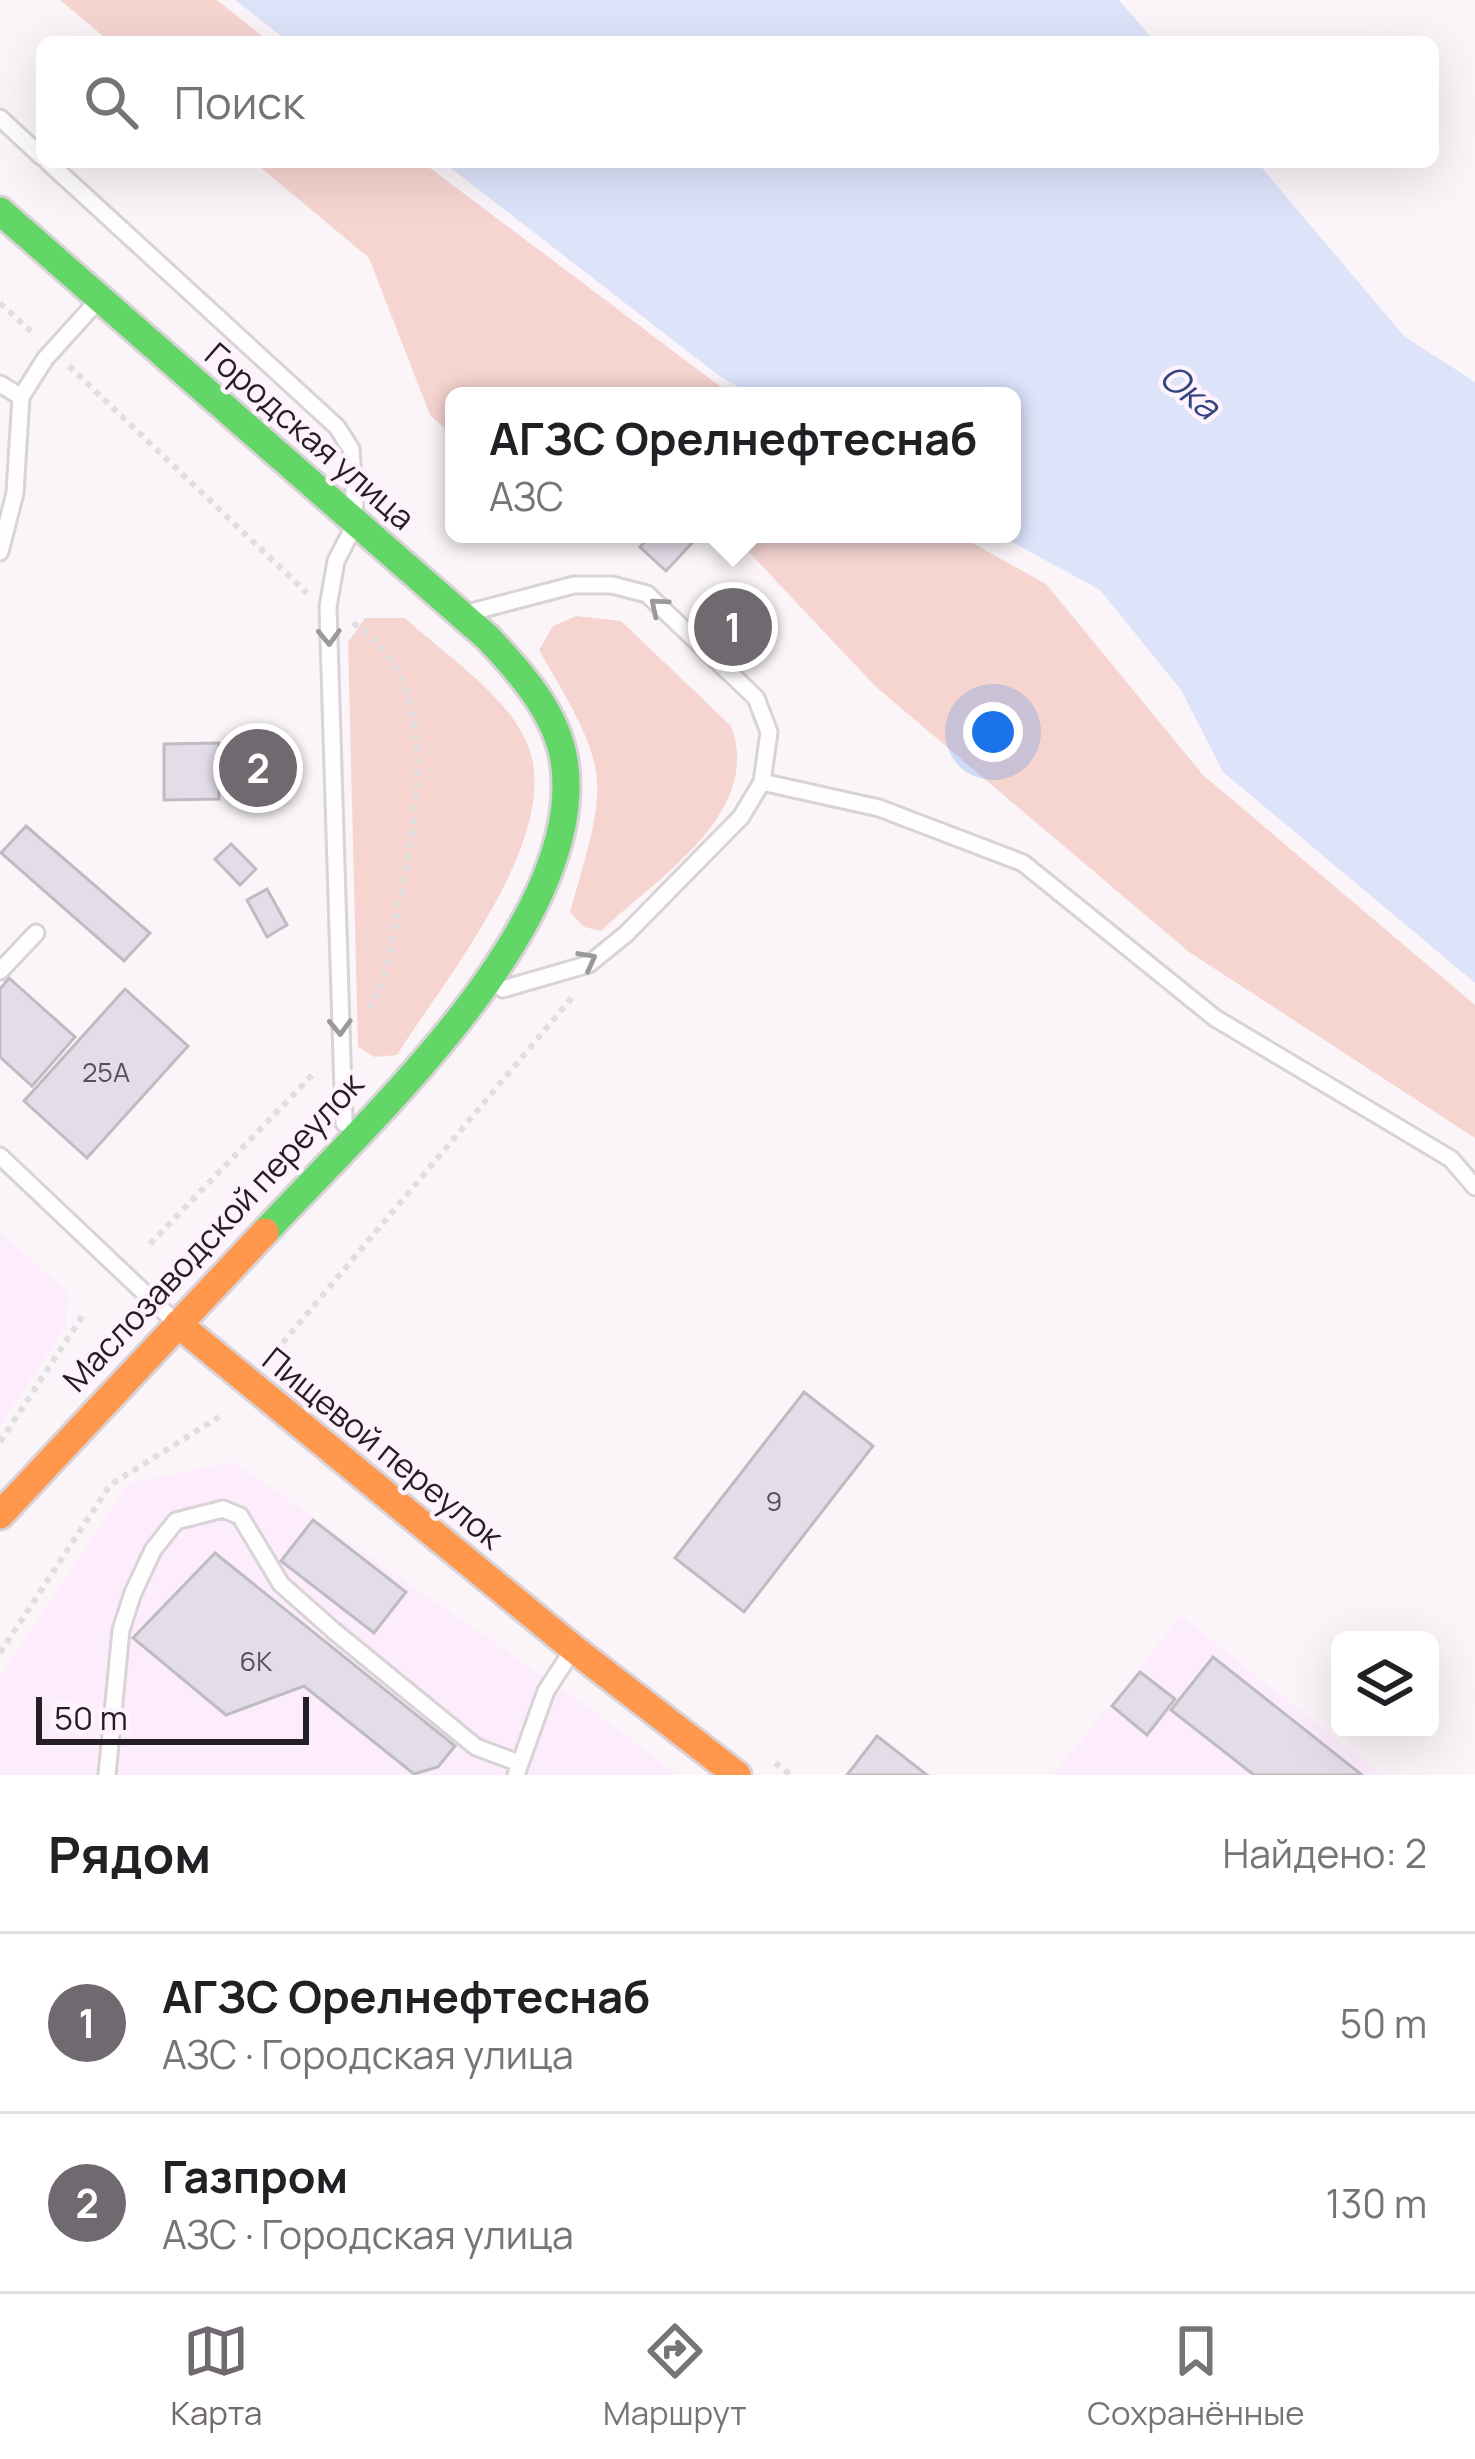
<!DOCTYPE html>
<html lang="ru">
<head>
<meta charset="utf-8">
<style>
  body { margin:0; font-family:Manrope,sans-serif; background:#f2f2f2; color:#202124 }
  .controls { position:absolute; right:36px; bottom:36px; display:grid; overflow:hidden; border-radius:18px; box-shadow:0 12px 48px #0002 }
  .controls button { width:108px; height:108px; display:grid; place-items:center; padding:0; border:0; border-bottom:3px solid #e0e0e0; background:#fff; color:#202124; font:60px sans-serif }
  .scale { position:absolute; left:36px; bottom:30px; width:273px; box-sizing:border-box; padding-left:12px; border:6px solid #251e24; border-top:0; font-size:33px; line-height:42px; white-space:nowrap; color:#251e24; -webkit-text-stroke:9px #fef2fc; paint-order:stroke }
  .you { position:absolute; left:993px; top:732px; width:42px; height:42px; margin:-30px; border:9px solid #fff; border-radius:50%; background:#1a73e8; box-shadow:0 0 0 18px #1a73e833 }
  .badge { display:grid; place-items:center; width:78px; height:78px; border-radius:50%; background:#70696f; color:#fff; font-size:39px; font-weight:700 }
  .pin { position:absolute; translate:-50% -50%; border:6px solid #fff; box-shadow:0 3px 12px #0006 }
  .popup { position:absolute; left:445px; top:387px; width:576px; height:156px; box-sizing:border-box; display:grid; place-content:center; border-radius:18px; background:#fff; filter:drop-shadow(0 3px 9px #0005); font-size:39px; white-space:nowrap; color:#757577 }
  .popup b { font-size:45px; color:#202124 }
  .popup::after { content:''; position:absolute; left:50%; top:100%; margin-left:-24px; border:24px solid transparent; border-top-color:#fff }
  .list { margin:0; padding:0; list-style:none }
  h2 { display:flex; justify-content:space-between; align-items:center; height:156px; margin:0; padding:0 48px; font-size:51px }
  h2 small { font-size:39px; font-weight:400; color:#757577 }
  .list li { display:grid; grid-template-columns:78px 1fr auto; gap:36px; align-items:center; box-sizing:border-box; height:180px; padding:0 48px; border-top:3px solid #e0e0e0 }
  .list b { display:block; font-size:45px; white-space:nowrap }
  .list p { margin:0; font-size:39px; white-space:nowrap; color:#757577 }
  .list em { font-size:39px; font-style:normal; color:#757577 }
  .icon { flex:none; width:66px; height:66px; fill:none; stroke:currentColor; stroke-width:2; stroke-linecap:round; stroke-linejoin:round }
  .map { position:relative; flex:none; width:1475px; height:1775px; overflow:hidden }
  .search { position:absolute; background:#fff; box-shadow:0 12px 48px #0002; left:36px; right:36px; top:36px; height:132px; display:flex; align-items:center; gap:30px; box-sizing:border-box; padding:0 42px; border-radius:18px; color:#757577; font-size:45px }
  .sheet { height:516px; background:#fff }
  nav { display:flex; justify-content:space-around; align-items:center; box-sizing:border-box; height:168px; border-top:3px solid #e0e0e0; background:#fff; font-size:33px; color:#757577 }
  nav a { display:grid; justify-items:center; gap:6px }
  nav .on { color:#70696f }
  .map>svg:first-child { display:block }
</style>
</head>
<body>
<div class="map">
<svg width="1475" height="1775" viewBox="0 0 1475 1775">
  <rect width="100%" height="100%" fill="#fbf5fa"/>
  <g fill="#fdecfb">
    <polygon points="0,1233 68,1292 66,1327 0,1426"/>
    <polygon points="233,1462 607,1721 676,1775 0,1775 0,1676 128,1483"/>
    <polygon points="1181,1616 1382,1775 1053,1775"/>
  </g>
  <g fill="#f6d5d1">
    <polygon points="60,0 217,0 270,42 110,42"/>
    <polygon points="254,162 422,162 733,396 454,396 454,437 430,415 369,258"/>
    <polygon points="732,534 956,534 1046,584 1203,775 1475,1005 1475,1138 1189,952 875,686"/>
    <path d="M576 616 621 621 731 726C764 813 656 879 601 931L584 927 570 912C610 774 611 774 539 650L553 626Z"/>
    <path d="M365 618H405C444 654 506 694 527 743 566 833 444 980 397 1055L375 1057 358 1047 348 642Z"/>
  </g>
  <g fill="#dde4fa">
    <polygon points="235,0 1119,0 1155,42 289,42"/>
    <polygon points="443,162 1257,162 1404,336 1475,382 1475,983 1223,772 1181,690 1100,590 997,534 1012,534 1012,396 754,396 718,375"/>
  </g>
  <g fill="#e3dde9" stroke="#bebbc1" stroke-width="3">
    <polygon points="651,534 683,534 692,543 666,571 640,547"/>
    <polygon points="239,742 277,743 277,793 239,793"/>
    <polygon points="219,743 219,799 164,800 164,744"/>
    <polygon points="26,826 150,933 124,961 1,853"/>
    <polygon points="231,844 256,869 240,885 215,859"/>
    <polygon points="267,889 287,925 267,937 247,900"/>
    <polygon points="9,978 75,1037 32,1086 0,1057 0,989"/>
    <polygon points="125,989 188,1046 87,1158 24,1101"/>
    <polygon points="804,1392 873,1446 744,1612 675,1558"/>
    <polygon points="313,1520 406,1592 374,1633 281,1561"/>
    <polygon points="215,1553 455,1746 438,1767 414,1774 304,1686 226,1715 133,1638"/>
    <polygon points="1213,1657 1362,1775 1254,1775 1171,1710"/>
    <polygon points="1140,1672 1175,1699 1147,1735 1112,1706"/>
    <polygon points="877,1736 927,1775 847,1775"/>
  </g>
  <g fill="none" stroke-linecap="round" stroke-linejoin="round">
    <defs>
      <g id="lane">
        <polyline points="0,118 42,157"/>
        <polyline points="48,162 337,427 351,449 355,505"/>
        <polyline points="0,384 21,397"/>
        <polyline points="0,552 15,493 21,397 45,359 92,307"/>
        <polyline points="475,611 574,585 612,585 647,594 756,698 769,732 762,782 741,817 626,934 589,964 503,989"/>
        <polyline points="762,782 879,808 1023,863 1215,1018 1451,1159 1475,1187"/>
        <polyline points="0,971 36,933"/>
        <polyline points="344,1123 328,607 336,561 350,534"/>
        <polyline points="0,1156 172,1319"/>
        <polyline points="107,1775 121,1630 133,1593 153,1550 176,1521 223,1509 240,1516 281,1584 334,1631 476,1747 519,1763"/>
        <polyline points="516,1775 546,1691 572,1651"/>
      </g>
      <path id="fast" d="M0 211 488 638C520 672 556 712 564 760 590 921 366 1123 265 1232"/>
      <g id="slow">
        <polyline points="178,1324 574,1649 737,1775"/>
        <polyline points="0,1515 265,1232"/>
      </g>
    </defs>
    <use href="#lane" stroke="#d9d2d7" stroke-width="21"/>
    <use href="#fast" stroke="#d9d2d7" stroke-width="33"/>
    <use href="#slow" stroke="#d9d2d7" stroke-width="33"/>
    <g stroke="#e1dee0" stroke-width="6" stroke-dasharray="6 6" stroke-linecap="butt">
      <polyline points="0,303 33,333"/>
      <polyline points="69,366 307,593"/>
      <path d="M353 623C460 692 405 861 388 962L379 994 366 1012"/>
      <polyline points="150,1244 315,1072"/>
      <polyline points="275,1352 575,994"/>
      <polyline points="0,1442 85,1312"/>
      <polyline points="0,1653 110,1485 219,1417"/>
      <polyline points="775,1763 791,1775"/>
    </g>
    <use href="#lane" stroke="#fefefe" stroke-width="15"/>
    <use href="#fast" stroke="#63d668" stroke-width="27"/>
    <use href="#slow" stroke="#ff974d" stroke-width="27"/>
  </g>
  <defs><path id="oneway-chevron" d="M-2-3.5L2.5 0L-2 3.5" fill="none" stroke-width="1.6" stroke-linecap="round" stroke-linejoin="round" transform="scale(3)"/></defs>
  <g stroke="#9c999c">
    <use href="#oneway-chevron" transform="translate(658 606) rotate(-140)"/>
    <use href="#oneway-chevron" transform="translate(329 637) rotate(88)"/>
    <use href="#oneway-chevron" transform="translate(588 960) rotate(-28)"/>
    <use href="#oneway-chevron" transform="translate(340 1027) rotate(88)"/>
  </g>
  <g text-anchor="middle" stroke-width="9" stroke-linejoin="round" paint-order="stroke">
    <g font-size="27" fill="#564f56">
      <text x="106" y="1082">25А</text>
      <text x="774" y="1511">9</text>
      <text x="256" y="1671">6К</text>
    </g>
    <g font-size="33" fill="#251e24" stroke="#fef2fc">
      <text transform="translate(310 436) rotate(41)" y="12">Городская улица</text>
      <text transform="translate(213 1232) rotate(-47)" y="12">Маслозаводской переулок</text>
      <text transform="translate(383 1448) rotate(39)" y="12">Пищевой переулок</text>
    </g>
    <g font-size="36" font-style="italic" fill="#324580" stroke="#fef2fc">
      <text transform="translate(1190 391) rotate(39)" y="13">Ока</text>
    </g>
  </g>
</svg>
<div class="controls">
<button><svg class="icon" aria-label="layers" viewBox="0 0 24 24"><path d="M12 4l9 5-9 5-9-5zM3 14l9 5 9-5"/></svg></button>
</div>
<div class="scale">50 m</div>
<div class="you"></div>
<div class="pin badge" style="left:733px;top:627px">1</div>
<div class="popup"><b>АГЗС Орелнефтеснаб</b>АЗС</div>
<div class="pin badge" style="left:258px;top:768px">2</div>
<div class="search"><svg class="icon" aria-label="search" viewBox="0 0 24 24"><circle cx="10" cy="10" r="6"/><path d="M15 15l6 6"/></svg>Поиск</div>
</div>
<section class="sheet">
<h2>Рядом<small>Найдено: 2</small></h2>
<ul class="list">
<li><span class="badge">1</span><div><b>АГЗС Орелнефтеснаб</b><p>АЗС · Городская улица</p></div><em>50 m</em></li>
<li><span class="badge">2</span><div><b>Газпром</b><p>АЗС · Городская улица</p></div><em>130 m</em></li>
</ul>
</section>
<nav>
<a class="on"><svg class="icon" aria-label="map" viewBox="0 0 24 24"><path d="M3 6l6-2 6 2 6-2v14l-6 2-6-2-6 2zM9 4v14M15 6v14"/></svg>Карта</a>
<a><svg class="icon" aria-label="directions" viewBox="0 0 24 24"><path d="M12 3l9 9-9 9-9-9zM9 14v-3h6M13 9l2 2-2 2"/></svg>Маршрут</a>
<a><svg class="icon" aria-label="saved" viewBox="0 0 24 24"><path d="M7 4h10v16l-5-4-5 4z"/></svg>Сохранённые</a>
</nav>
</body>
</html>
